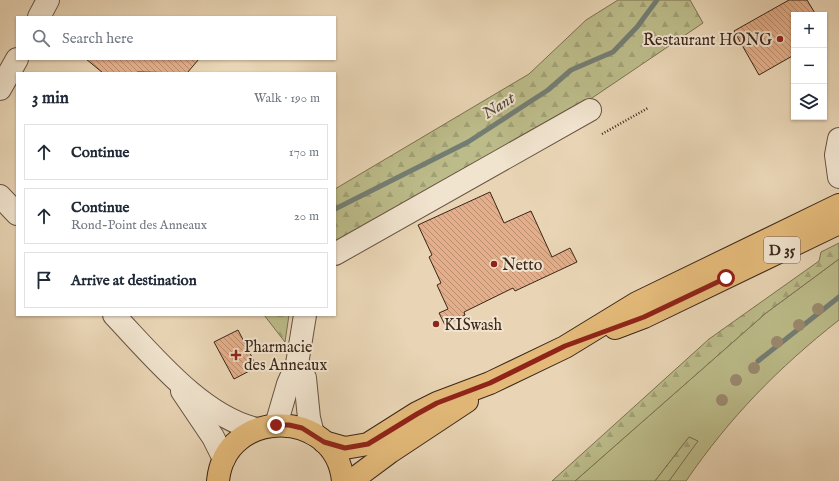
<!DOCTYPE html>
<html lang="en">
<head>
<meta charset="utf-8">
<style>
  body { margin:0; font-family:"IM FELL English",serif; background:#f6f6f7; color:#1f2937 }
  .controls { position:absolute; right:12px; top:12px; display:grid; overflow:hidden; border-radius:0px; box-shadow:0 1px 3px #0004 }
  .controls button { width:36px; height:36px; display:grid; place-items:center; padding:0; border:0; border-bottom:1px solid #e0e1e3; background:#fff; color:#1f2937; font:20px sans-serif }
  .stop { position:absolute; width:12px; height:12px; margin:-9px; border:3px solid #8f2418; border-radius:50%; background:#fff }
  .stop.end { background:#8f2418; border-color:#fff; box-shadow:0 1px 4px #0008 }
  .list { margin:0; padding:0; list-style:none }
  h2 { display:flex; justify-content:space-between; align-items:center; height:52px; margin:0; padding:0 16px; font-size:17px }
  h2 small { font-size:13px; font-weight:400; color:#747a83 }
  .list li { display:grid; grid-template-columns:26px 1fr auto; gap:12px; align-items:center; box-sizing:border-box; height:56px; margin:0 8px 8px; padding:0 8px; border:1px solid #e0e1e3; border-radius:0px }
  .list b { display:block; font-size:15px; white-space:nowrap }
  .list p { margin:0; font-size:13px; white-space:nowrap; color:#747a83 }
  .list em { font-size:13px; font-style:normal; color:#747a83 }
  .icon { flex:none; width:22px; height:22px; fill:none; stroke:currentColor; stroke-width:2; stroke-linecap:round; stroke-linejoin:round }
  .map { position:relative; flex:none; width:839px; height:481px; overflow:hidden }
  .search { position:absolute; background:#fff; box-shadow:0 1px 3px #0004; left:16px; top:16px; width:320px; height:44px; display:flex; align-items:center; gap:10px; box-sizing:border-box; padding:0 14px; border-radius:0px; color:#747a83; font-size:15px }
  .panel { position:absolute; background:#fff; box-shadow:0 1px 3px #0004; left:16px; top:72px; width:320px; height:244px; border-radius:0px }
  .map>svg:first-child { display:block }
</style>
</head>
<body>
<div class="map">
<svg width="839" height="481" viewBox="0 0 839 481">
  <defs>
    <pattern id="forest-firs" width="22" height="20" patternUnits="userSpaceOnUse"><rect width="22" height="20" fill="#bcbc8a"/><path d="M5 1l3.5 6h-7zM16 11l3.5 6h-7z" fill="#a2a176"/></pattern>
    <pattern id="building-back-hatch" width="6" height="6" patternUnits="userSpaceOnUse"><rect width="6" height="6" fill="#e3ae89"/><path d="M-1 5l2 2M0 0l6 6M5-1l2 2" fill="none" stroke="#b98d6f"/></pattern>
  </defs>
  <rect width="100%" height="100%" fill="#e9d5b5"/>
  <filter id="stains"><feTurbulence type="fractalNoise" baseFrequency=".005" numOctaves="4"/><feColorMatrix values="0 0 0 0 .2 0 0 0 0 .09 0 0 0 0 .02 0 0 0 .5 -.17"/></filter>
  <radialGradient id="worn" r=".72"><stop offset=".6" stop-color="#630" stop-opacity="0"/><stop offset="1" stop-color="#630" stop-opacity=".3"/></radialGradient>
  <path fill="#bcbc8a" stroke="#7c7152" d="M839 259V320C778 368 730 417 686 481H669L697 441 689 437 655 481H575L766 313Z"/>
  <g fill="url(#forest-firs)" stroke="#7c7152">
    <polygon points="618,0 690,0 703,23 592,98 335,243 335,189 529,74 586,20"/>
    <polygon points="839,243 839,259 766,313 575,481 552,481 709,339 819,261 821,252"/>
    <polygon points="264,315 289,315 285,342"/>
    <polygon points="689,437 698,441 669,481 655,481"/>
  </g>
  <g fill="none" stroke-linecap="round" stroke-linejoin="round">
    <g stroke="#737e74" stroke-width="5">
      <polyline points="335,209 468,142 548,90 571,70 613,52 637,27 657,0"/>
      <polyline points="758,361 839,297"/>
    </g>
  </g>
  <g fill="url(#building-back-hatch)" stroke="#3c261a">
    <polygon points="789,0 807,0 816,15 794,15 794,55 759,75 734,31"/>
    <polygon points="86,59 199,59 187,73 138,72 136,73 103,73"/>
    <polygon points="490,192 504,223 531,211 552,257 570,248 577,262 515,291 513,288 464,312 465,315 445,325 439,313 448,309 437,285 441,283 429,257 432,255 418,225"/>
    <polygon points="238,330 257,367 234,379 214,342"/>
  </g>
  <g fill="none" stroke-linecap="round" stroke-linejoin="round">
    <defs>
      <g id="minor">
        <polyline points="39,17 48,0"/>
        <polyline points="0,89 17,59"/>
        <polyline points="839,139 836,155 839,177"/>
        <polyline points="0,196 17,214"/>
        <polyline points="335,254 590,110"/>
        <path d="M114 315C152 355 202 417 257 429"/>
        <polyline points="297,364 305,378 309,418 313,434"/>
        <polyline points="182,391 213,437 224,459"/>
        <polyline points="276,425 288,384 297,364 305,315"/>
      </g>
      <g id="major">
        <polyline points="615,328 644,317 839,223"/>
        <polyline points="324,442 345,448 368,444 417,413 437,403 490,383 565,347 637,303 839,205"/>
        <path d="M218 481C225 407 336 407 343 481"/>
        <polyline points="351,481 390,452 467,401"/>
      </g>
    </defs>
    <use href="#minor" stroke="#675241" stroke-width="24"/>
    <use href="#major" stroke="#3c261a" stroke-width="24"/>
    <polyline stroke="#3c261a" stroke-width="2.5" stroke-dasharray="1 2" stroke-linecap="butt" points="602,134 648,108"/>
    <use href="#minor" stroke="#f1e4cf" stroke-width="22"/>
    <use href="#major" stroke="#e4ba7a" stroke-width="22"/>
  </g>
  <g fill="#9b8a6f">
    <circle cx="818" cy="309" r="6"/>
    <circle cx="799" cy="325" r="6"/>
    <circle cx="777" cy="342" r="6"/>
    <circle cx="754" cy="368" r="6"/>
    <circle cx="736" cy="380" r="6"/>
    <circle cx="722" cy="400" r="6"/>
  </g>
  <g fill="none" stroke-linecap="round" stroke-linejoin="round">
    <polyline stroke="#8f2418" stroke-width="5" points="276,425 289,425 302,428 324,442 345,448 368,444 417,414 437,403 490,383 565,346 644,317 726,278"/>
  </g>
  <g fill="#8f2418" stroke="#f1e4cf" stroke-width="1.5">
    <circle cx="780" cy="39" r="4"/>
    <circle cx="494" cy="264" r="4"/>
    <circle cx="436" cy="324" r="4"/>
    <path d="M234 349h4v4h4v4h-4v4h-4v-4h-4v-4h4z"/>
  </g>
  <g text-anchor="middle" stroke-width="4" stroke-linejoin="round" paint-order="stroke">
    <rect fill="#f1e4cf" stroke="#725f50" stroke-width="1" x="764" y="237" width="36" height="26" rx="3"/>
    <g font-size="15" font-weight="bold" fill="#3c261a">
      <text x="782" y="255">D 35</text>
    </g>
    <g font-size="16" fill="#3c261a" stroke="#f1e4cf" text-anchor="start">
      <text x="772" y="45" text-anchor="end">Restaurant HONG</text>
      <text x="502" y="270">Netto</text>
      <text x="444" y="330">KISwash</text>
      <text x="244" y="352">Pharmacie<tspan x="244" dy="18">des Anneaux</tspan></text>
    </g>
    <g font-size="17" font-style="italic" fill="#534a40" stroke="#f1e4cf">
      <text transform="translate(498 105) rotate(-33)" y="6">Nant</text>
    </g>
  </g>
  <rect width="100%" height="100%" filter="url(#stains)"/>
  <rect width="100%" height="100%" fill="url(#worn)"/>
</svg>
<div class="controls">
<button>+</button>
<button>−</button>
<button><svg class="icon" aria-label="layers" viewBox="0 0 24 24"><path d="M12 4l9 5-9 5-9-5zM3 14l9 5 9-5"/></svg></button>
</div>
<div class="stop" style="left:726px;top:278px"></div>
<div class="stop end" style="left:276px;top:425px"></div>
<div class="search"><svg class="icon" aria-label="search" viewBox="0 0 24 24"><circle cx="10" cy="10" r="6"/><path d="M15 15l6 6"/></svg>Search here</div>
<section class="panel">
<h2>3 min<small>Walk · 190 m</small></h2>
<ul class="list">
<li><svg class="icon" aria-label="ahead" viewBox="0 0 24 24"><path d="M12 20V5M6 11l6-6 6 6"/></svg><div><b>Continue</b></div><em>170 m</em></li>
<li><svg class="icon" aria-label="ahead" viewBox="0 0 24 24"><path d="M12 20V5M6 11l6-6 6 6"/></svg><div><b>Continue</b><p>Rond-Point des Anneaux</p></div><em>20 m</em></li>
<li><svg class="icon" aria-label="arrive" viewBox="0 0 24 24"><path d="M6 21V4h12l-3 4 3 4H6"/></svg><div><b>Arrive at destination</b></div></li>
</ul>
</section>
</div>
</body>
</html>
